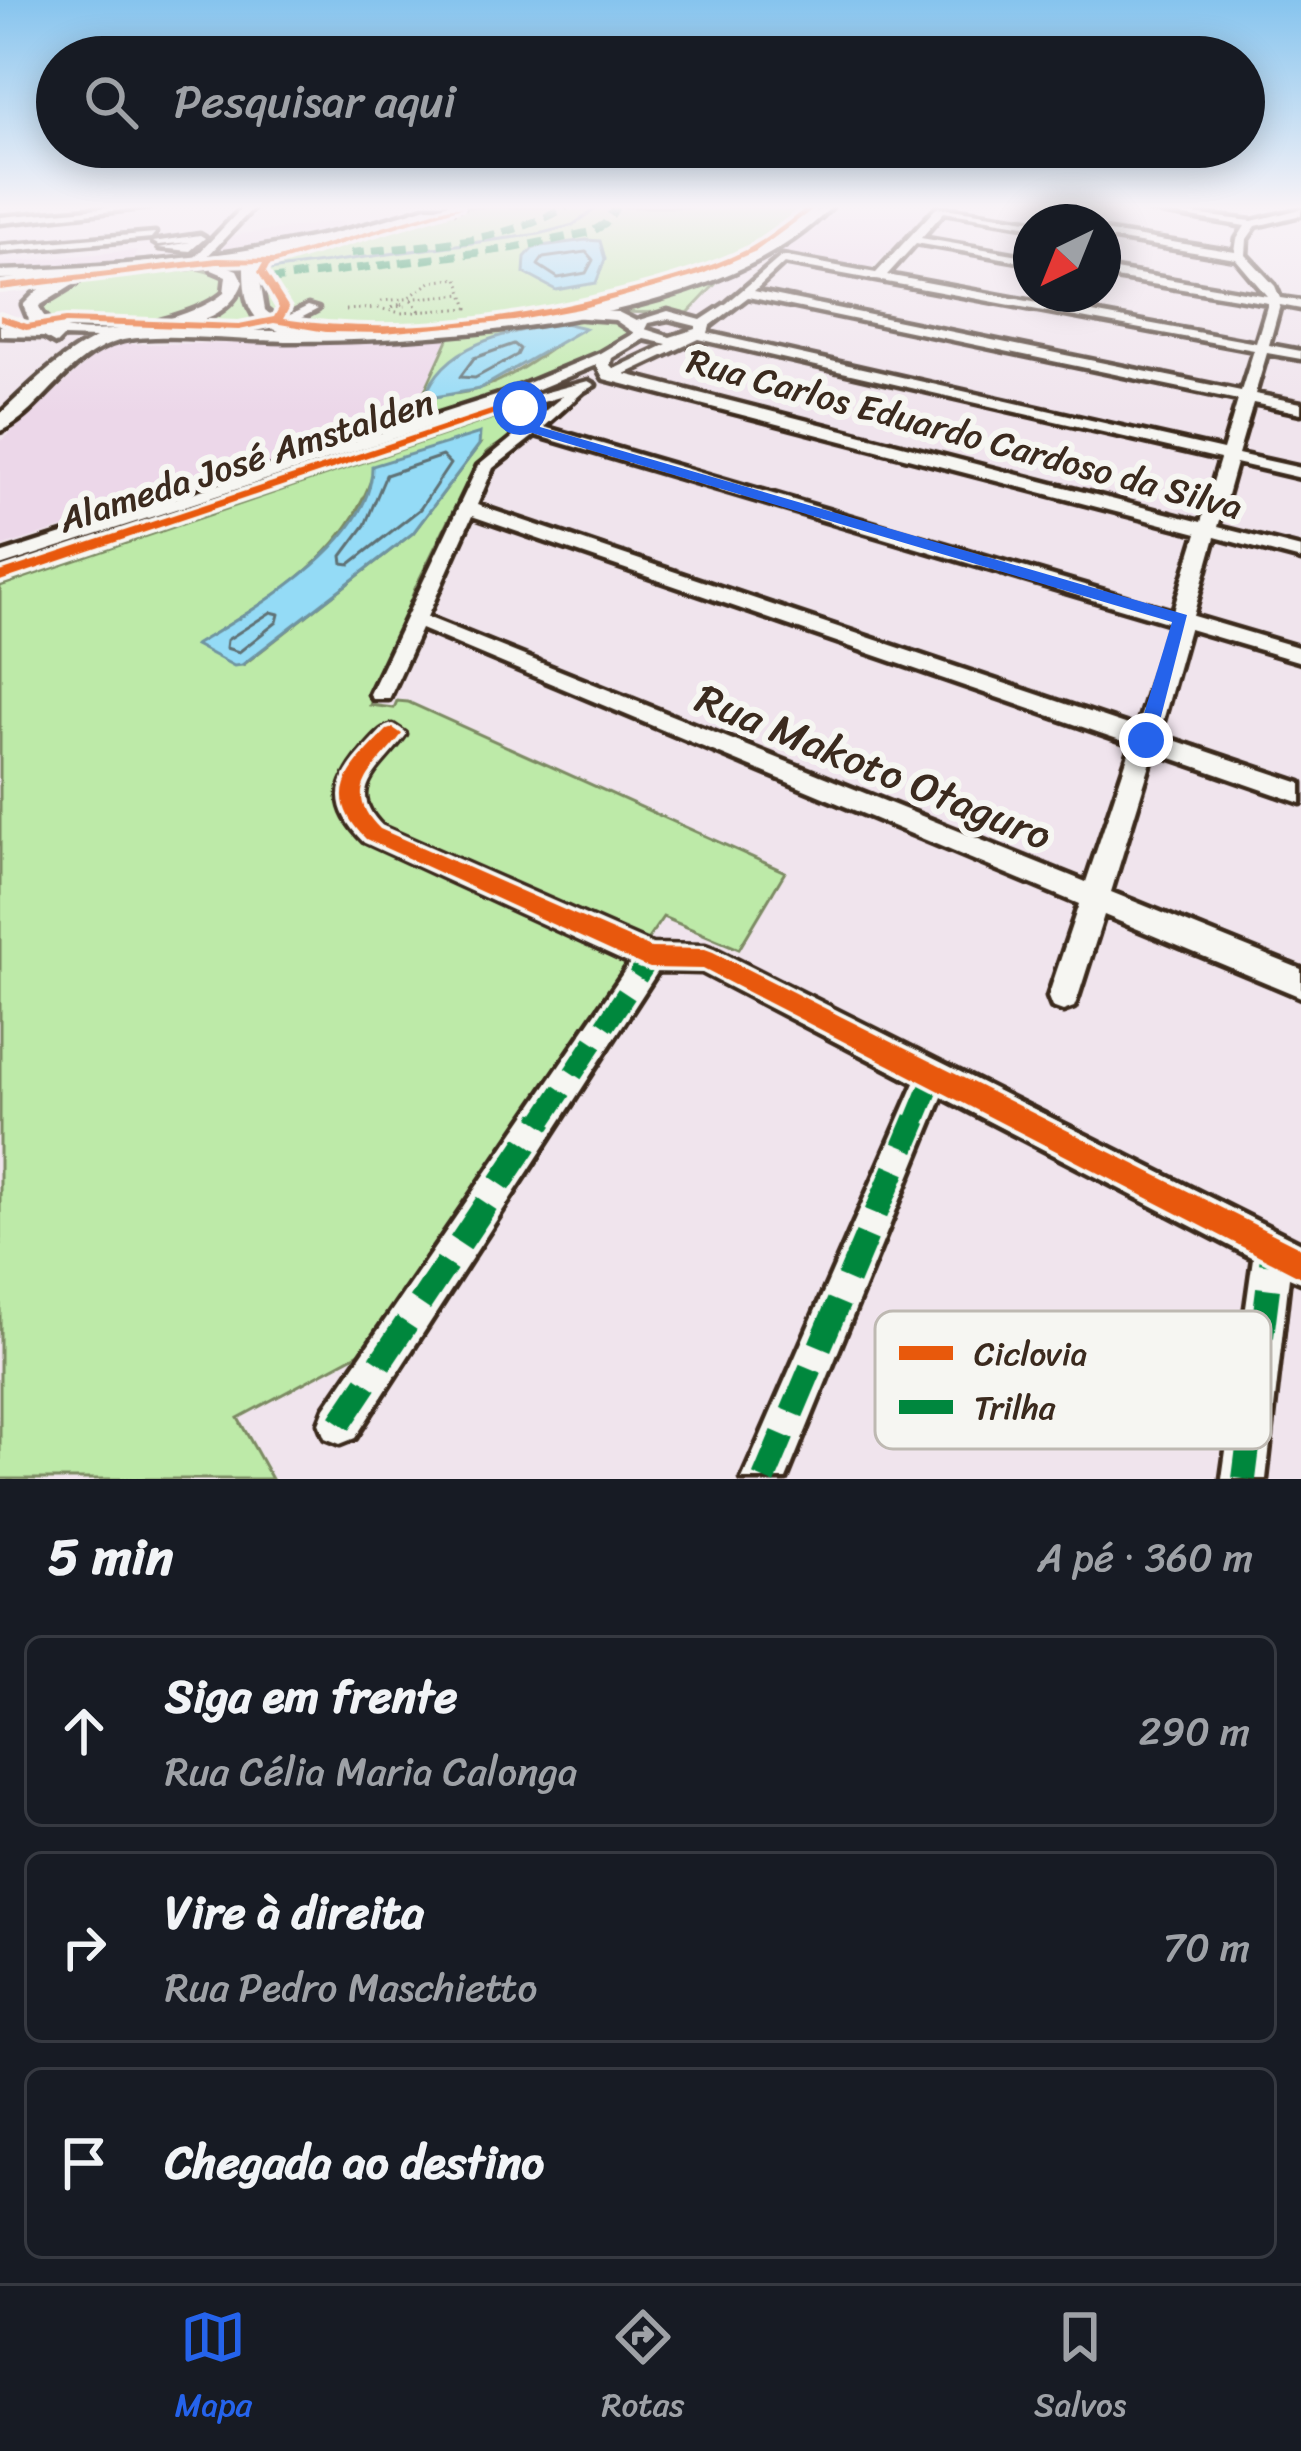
<!DOCTYPE html>
<html lang="pt">
<head>
<meta charset="utf-8">
<style>
  body { margin:0; font-family:Sriracha,sans-serif; background:#242831; color:#f1f3f6 }
  .compass { position:absolute; left:1013px; top:204px; width:108px; height:108px; border-radius:50%; background:#171b24; box-shadow:0 6px 30px #0003; rotate:223deg }
  .stop { position:absolute; width:36px; height:36px; margin:-27px; border:9px solid #2563eb; border-radius:50%; background:#fff }
  .stop.end { background:#2563eb; border-color:#fff; box-shadow:0 3px 12px #0008 }
  .list { margin:0; padding:0; list-style:none }
  h2 { display:flex; justify-content:space-between; align-items:center; height:156px; margin:0; padding:0 48px; font-size:51px }
  h2 small { font-size:39px; font-weight:400; color:#9ea1a6 }
  .list li { display:grid; grid-template-columns:78px 1fr auto; gap:36px; align-items:center; box-sizing:border-box; height:192px; margin:0 24px 24px; padding:0 24px; border:3px solid #363941; border-radius:18px }
  .list b { display:block; font-size:45px; white-space:nowrap }
  .list p { margin:0; font-size:39px; white-space:nowrap; color:#9ea1a6 }
  .list em { font-size:39px; font-style:normal; color:#9ea1a6 }
  .icon { flex:none; width:66px; height:66px; fill:none; stroke:currentColor; stroke-width:2; stroke-linecap:round; stroke-linejoin:round }
  .map { position:relative; flex:none; width:1301px; height:1479px; overflow:hidden }
  .search { position:absolute; background:#171b24; box-shadow:0 6px 30px #0003; left:36px; right:36px; top:36px; height:132px; display:flex; align-items:center; gap:30px; box-sizing:border-box; padding:0 42px; border-radius:66px; color:#9ea1a6; font-size:45px }
  .sheet { height:804px; background:#171b24 }
  nav { display:flex; justify-content:space-around; align-items:center; box-sizing:border-box; height:168px; border-top:3px solid #363941; background:#171b24; font-size:33px; color:#9ea1a6 }
  nav a { display:grid; justify-items:center; gap:6px }
  nav .on { color:#2563eb }
  .map>svg:first-child { display:block }
</style>
</head>
<body>
<div class="map">
<svg width="1301" height="1479" viewBox="0 0 1301 1479">
  <rect width="100%" height="100%" fill="#f0e4ed"/>
  <filter id="ink" filterUnits="userSpaceOnUse"><feTurbulence type="fractalNoise" baseFrequency=".00833" numOctaves="2"/><feDisplacementMap in="SourceGraphic" scale="24" xChannelSelector="R" yChannelSelector="G"/><feConvolveMatrix kernelMatrix="1 2 1 2 8 2 1 2 1" color-interpolation-filters="sRGB"/></filter>
  <g filter="url(#ink)">
    <g fill="#ecd7e9">
      <polygon points="834,207 938,207 872,267 861,271 785,257 783,248"/>
      <polygon points="340,221 365,229 245,252 213,251 230,236"/>
      <polygon points="137,250 133,262 0,272 0,263"/>
      <polygon points="450,335 411,421 0,547 0,442 96,354 113,344 356,343"/>
    </g>
    <g fill="#bdeaa8" stroke="#7c8a63" stroke-width="3" fill-rule="evenodd">
      <path d="M454 207H819C797 224 777 243 752 254 631 312 397 351 267 320L257 268 275 258 366 236Z"/>
      <polygon points="279,253 244,268 251,317 264,328 147,332 207,316 237,297 241,279 214,264"/>
      <path d="M186 266 223 276 224 297C172 323 96 349 42 315L45 298 78 280 108 272Z"/>
      <path d="M723 276 688 313C659 310 637 316 607 309L653 300Z"/>
      <path d="M576 317 627 323 630 334 616 345 505 393 411 421 450 335ZM558 344C522 370 471 405 426 391L439 378Z"/>
      <path d="M514 416 521 421 518 432 487 452 469 478 416 586 370 705 394 708 397 701 408 702 785 872 739 949 663 917 363 1351 238 1418 272 1479H0V586L496 417ZM479 445 413 533 243 665 196 645C267 601 345 559 372 477Z"/>
    </g>
    <g fill="#94dbf6" stroke="#7094a0" stroke-width="3">
      <polygon points="586,240 600,241 605,259 596,283 556,290 524,273 525,257 534,247"/>
      <path d="M564 323 585 328 479 389 424 399C445 340 511 332 564 323Z"/>
      <path d="M480 433 479 445 413 533 242 665 234 666 195 645C253 610 373 543 372 466Z"/>
    </g>
    <g fill="none" stroke-linecap="round" stroke-linejoin="round">
      <g stroke="#5f7174" stroke-width="3">
        <polygon points="586,252 593,260 586,273 558,278 538,265 543,258"/>
        <polygon points="514,344 520,349 517,355 475,378 460,377 474,358"/>
        <polygon points="442,456 450,464 420,509 350,564 343,563 342,556 365,525 386,475"/>
        <polygon points="271,612 279,614 277,622 239,652 226,648 227,640"/>
      </g>
      <polyline stroke="#7094a0" stroke-width="3" points="269,270 539,234 573,225 598,207"/>
      <defs>
        <g id="minor">
          <polygon points="111,207 150,207 0,223 0,217"/>
          <polygon points="243,207 254,207 203,261 195,261 195,257"/>
          <path d="M937 207 1035 221 1031 226 944 212 921 238 1031 257V263L916 243 887 275 1256 343 1268 303 1103 276V268L1267 296 1236 259 1103 237V231L1235 252 1237 239 1245 226 1132 207 1252 221 1301 209V215L1256 226 1247 239 1246 255 1275 286 1280 298 1301 301V309L1280 305 1269 345 1301 351V359L1267 353 1255 394 1301 403V413L1253 403 1238 454 1301 468V478L1236 463 1218 527 1301 548V560L1215 537 1193 616 1301 648V662L1189 629 1159 735 1301 783V803L1154 752 1111 892 1301 969V997L1104 915 1078 997 1074 1007 1063 1011 1052 1007 1048 997 1079 904 421 629 389 699H373L370 694 478 466 563 396 526 407 518 402 521 399 588 381 595 385 584 391 544 427 1173 611 1197 533 604 379 596 365 512 400 0 566V554L502 394 600 353 634 333 615 320 569 317 564 316V310L618 312 636 321 668 311 701 320 727 303 782 256 876 273ZM784 263 1254 350 1241 391 754 291ZM748 297 1238 400 1223 450 708 333 710 326ZM668 319 696 326V329L670 337 645 329 648 323ZM644 339 667 344 614 369 610 365 612 358ZM699 339 1220 459 1201 522 625 374ZM535 435 1170 623 1137 728 477 505 493 468ZM472 516 1132 744 1086 882 427 617Z"/>
          <polygon points="155,233 151,238 0,252 0,246"/>
          <polygon points="200,235 205,238 190,251 159,248 190,242 158,245 153,242"/>
          <polygon points="308,306 318,309 280,329 268,326"/>
          <path d="M393 726 405 734C382 768 342 788 382 827L652 945 705 946 716 950 1301 1243V1282L1289 1277 1266 1479H1222L1253 1258 942 1097 786 1479H742L915 1083 702 972 658 971 355 1438 340 1444 325 1438 319 1423 325 1408 630 963 364 841C330 807 334 785 364 750 373 740 380 730 393 726Z"/>
        </g>
        <path id="major" d="M427 207H446L392 227 287 253 258 269 265 310C323 365 641 298 720 268 749 257 814 207 831 207 718 325 443 341 286 341 244 341 160 332 123 340 67 353 39 416 0 431V414C30 386 59 356 96 338L63 337 56 344 44 337 0 336V326L32 327 23 305 38 290 65 277 0 279V271C146 266 288 253 427 207ZM262 257 244 267C244 298 247 321 279 331L168 330C199 322 231 315 243 282L237 270 221 264ZM211 265 212 270 226 276 224 293C193 321 52 355 39 306L78 282 79 276Z"/>
      </defs>
      <use href="#minor" stroke="#3b2a1e" stroke-width="9"/>
      <use href="#major" stroke="#3b2a1e" stroke-width="9"/>
      <g stroke="#3b2a1e" stroke-width="3" stroke-dasharray="1.5 4.5" stroke-linecap="butt">
        <polyline points="454,213 469,207"/>
        <polyline points="381,301 464,294"/>
        <polygon points="401,304 406,306 393,307"/>
        <polyline points="378,308 401,313 468,308 458,278 431,282 409,297 420,311"/>
        <polyline points="346,310 376,308"/>
      </g>
      <use href="#minor" fill="#f6f6f2" fill-rule="evenodd"/>
      <use href="#major" fill="#f6f6f2" fill-rule="evenodd"/>
      <g stroke="#00873e" stroke-width="8" stroke-dasharray="14 8" stroke-linecap="butt">
        <path d="M351 253C424 245 501 244 566 207"/>
        <polyline points="269,280 513,248 591,232 605,224 616,207"/>
      </g>
      <g stroke="#00873e" stroke-width="20" stroke-dasharray="38 20" stroke-linecap="butt">
        <polyline points="541,1122 650,958"/>
        <polyline points="915,1122 934,1076"/>
      </g>
      <g stroke="#00873e" stroke-width="24" stroke-dasharray="48 24" stroke-linecap="butt">
        <polyline points="340,1423 543,1119"/>
        <polyline points="764,1479 916,1119"/>
        <polyline points="1244,1479 1273,1249"/>
      </g>
      <defs>
        <g id="cycleway">
          <path d="M450 207H462L269 266 266 272 289 308 283 319C394 336 506 321 614 294 659 283 705 270 746 250 768 238 788 222 807 207H816L756 251 700 275 579 309 514 321 384 333 326 332 274 323 239 330 66 324 26 330 0 321V315L27 324 66 318 239 324 274 317 279 308 258 272 263 263 217 264 0 290V284L217 258 275 259Z"/>
          <polygon points="509,404 519,406 0,581 0,572"/>
          <path d="M393 728 402 734C377 768 339 789 380 829L651 948 705 949 713 952 1301 1248V1277L703 969 650 968 642 965 366 839C320 793 351 768 387 730Z"/>
        </g>
      </defs>
      <use href="#cycleway" stroke="#f6f6f2" stroke-width="8"/>
      <use href="#cycleway" fill="#e8590c" fill-rule="evenodd"/>
    </g>
  </g>
  <linearGradient id="sky" x2="0" y2="1"><stop stop-color="#86c4ee"/><stop offset="0.5" stop-color="#f8f3f7"/><stop offset="1" stop-color="#f8f3f7" stop-opacity="0"/></linearGradient>
  <rect width="1301" height="414" fill="url(#sky)"/>
  <polygon fill="#2563eb" points="515,405 524,405 537,417 540,427 1187,615 1155,740 1146,746 1136,740 1172,622 529,432"/>
  <g text-anchor="middle" stroke-width="12" stroke-linejoin="round" paint-order="stroke">
    <g font-size="36" fill="#3b2a1e" stroke="#f6f6f2">
      <text transform="translate(965 433) rotate(15)" y="13">Rua Carlos Eduardo Cardoso da Silva</text>
      <text transform="translate(246 460) rotate(-18)" y="13">Alameda José Amstalden</text>
    </g>
    <g font-size="42" fill="#3b2a1e" stroke="#f6f6f2">
      <text transform="translate(874 766) rotate(22)" y="15">Rua Makoto Otaguro</text>
    </g>
  </g>
  <rect x="875" y="1311" width="396" height="138" rx="18" fill="#f6f6f2" stroke="#beb9b2" stroke-width="3"/>
  <rect x="899" y="1346" width="54" height="14" fill="#e8590c"/>
  <rect x="899" y="1400" width="54" height="14" fill="#00873e"/>
  <g font-size="33" fill="#3b2a1e">
    <text x="974" y="1365">Ciclovia</text>
    <text x="974" y="1419">Trilha</text>
  </g>
</svg>
<svg class="compass" viewBox="-18 -18 36 36"><path d="M0-13l5 13h-10z" fill="#e53935"/><path d="M0 13l5-13h-10z" fill="#9ea1a6"/></svg>
<div class="stop" style="left:520px;top:408px"></div>
<div class="stop end" style="left:1146px;top:740px"></div>
<div class="search"><svg class="icon" aria-label="search" viewBox="0 0 24 24"><circle cx="10" cy="10" r="6"/><path d="M15 15l6 6"/></svg>Pesquisar aqui</div>
</div>
<section class="sheet">
<h2>5 min<small>A pé · 360 m</small></h2>
<ul class="list">
<li><svg class="icon" aria-label="ahead" viewBox="0 0 24 24"><path d="M12 20V5M6 11l6-6 6 6"/></svg><div><b>Siga em frente</b><p>Rua Célia Maria Calonga</p></div><em>290 m</em></li>
<li><svg class="icon" aria-label="right" viewBox="0 0 24 24"><path d="M7 20v-9h11M14 6l5 5-5 5"/></svg><div><b>Vire à direita</b><p>Rua Pedro Maschietto</p></div><em>70 m</em></li>
<li><svg class="icon" aria-label="arrive" viewBox="0 0 24 24"><path d="M6 21V4h12l-3 4 3 4H6"/></svg><div><b>Chegada ao destino</b></div></li>
</ul>
</section>
<nav>
<a class="on"><svg class="icon" aria-label="map" viewBox="0 0 24 24"><path d="M3 6l6-2 6 2 6-2v14l-6 2-6-2-6 2zM9 4v14M15 6v14"/></svg>Mapa</a>
<a><svg class="icon" aria-label="directions" viewBox="0 0 24 24"><path d="M12 3l9 9-9 9-9-9zM9 14v-3h6M13 9l2 2-2 2"/></svg>Rotas</a>
<a><svg class="icon" aria-label="saved" viewBox="0 0 24 24"><path d="M7 4h10v16l-5-4-5 4z"/></svg>Salvos</a>
</nav>
</body>
</html>
